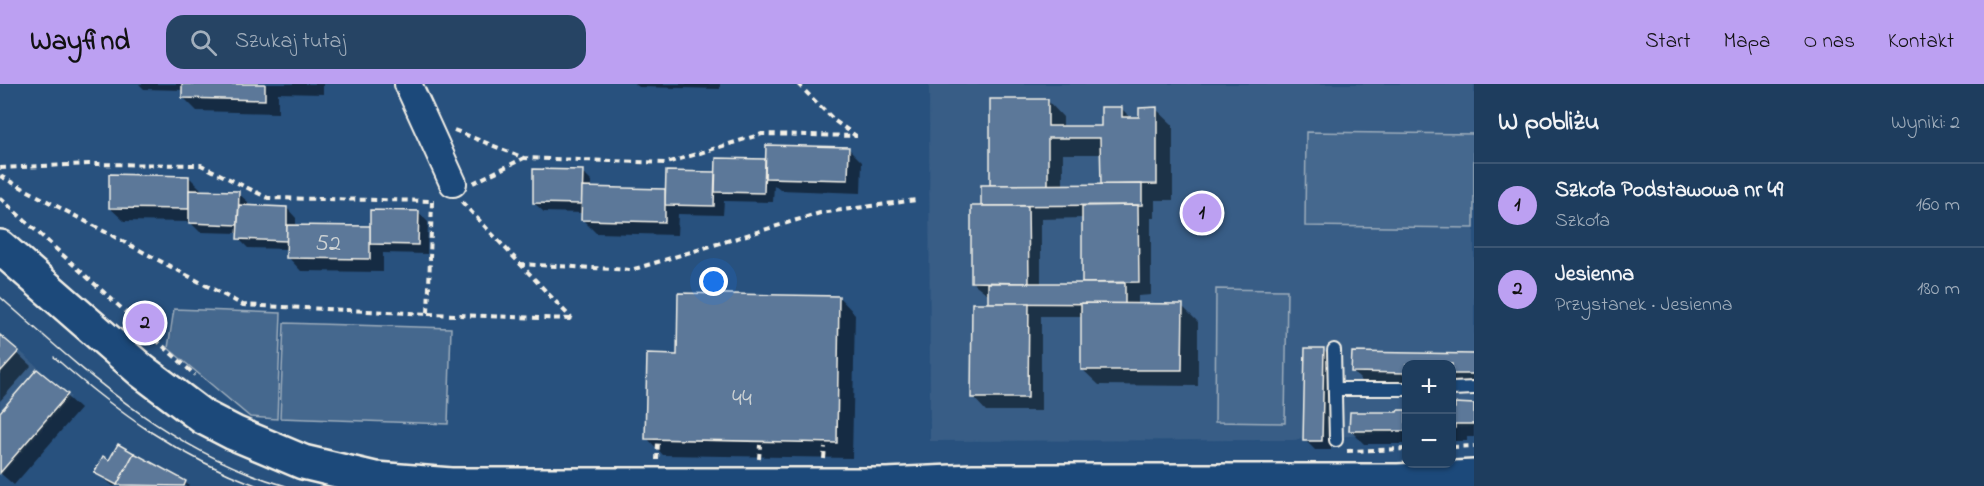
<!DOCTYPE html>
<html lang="pl">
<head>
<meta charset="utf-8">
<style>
  body { margin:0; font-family:"Indie Flower",sans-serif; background:#264464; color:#f1f3f6 }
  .controls { position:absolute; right:18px; bottom:18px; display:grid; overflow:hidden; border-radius:12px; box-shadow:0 2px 4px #0004 }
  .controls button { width:54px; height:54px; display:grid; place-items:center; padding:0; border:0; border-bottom:2px solid #3c5673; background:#1e3d5e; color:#f1f3f6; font:30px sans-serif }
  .you { position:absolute; left:714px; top:198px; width:21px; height:21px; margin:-15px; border:4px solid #fff; border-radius:50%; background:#1a73e8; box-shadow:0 0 0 9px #1a73e833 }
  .badge { display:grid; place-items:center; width:39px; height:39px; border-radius:50%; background:#bca0f2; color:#111; font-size:20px; font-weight:700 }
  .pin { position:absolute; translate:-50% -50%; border:3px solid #fff; box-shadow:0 2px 6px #0006 }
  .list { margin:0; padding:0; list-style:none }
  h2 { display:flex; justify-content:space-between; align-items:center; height:78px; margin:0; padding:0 24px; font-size:26px }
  h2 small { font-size:20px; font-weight:400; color:#a1aebc }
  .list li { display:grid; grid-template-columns:39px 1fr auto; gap:18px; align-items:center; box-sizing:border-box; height:84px; padding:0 24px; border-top:2px solid #3c5673 }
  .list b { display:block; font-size:22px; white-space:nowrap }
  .list p { margin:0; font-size:20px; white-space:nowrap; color:#a1aebc }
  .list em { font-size:20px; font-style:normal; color:#a1aebc }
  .icon { flex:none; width:33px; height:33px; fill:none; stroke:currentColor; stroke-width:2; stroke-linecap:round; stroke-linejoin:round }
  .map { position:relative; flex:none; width:1474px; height:402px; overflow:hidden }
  header { display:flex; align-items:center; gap:36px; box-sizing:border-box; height:84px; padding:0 30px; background:#bca0f2; color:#111 }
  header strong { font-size:28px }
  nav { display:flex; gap:33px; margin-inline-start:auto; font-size:21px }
  .search { width:420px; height:54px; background:#264464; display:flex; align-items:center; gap:15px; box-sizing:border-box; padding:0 21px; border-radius:18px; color:#a1aebc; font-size:22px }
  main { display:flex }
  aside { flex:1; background:#1e3d5e }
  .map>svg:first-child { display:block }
</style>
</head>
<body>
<header>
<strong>Wayfind</strong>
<div class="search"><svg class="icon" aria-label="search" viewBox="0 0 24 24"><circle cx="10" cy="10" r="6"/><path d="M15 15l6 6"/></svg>Szukaj tutaj</div>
<nav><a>Start</a><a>Mapa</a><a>O nas</a><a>Kontakt</a></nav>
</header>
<main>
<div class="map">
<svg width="1474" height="402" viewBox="0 0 1474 402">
  <rect width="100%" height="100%" fill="#28517e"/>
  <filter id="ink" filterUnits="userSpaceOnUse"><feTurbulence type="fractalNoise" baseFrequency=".0167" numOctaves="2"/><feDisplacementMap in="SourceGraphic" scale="12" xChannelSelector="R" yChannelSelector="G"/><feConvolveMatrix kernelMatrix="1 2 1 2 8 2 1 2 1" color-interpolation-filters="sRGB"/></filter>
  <g filter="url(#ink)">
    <g fill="#375d86">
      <polygon points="929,0 1474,0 1474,343 1452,344 1452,280 1406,280 1406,348 1293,356 930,357"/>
      <polygon points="0,249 71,313 0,393"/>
    </g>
    <g fill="#45688e" stroke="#9cacbb" stroke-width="1.5">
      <polygon points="1306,48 1474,50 1474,144 1305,142"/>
      <polygon points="1216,205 1287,206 1285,339 1215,338"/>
      <polygon points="174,225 281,229 277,335 250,333 168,264"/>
      <polygon points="284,239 451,244 448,340 280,334"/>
    </g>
    <g fill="#0007" fill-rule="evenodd">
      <polygon points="139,0 323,0 323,10 278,9 278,29 197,27 183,13 183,6 144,5"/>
      <polygon points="635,0 720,0 720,5 639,3"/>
      <path d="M1047 16 1063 33V44L1102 43 1122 25 1131 34H1141L1156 25 1173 41V116H1155V134H1151V211L1138 212V221L1182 222 1198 238V302L1099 301 1082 285 1083 232H1041V327H986L973 313 989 221V211L972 198 983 103H992ZM1063 70H1102V102H1063ZM1083 134 1084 201 1041 200V135Z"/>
      <polygon points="848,64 862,78 861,109 780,106 774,101 773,118 724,117 723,131 678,130 677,151 596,149 583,136 583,129 544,128 534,119 582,88 591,97 591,105 667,109 667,89 717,90 717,76 767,77"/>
      <polygon points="189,93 202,106 238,109 248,118 248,123 287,124 296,134 296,142 369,143 419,129 428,138 427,170 383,169 383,188 301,187 288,173 288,165 248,164 239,155 239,149 200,148 190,138 124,137 110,124"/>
      <polygon points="839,213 855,230 852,374 663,371 647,354"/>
      <polygon points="139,232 153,245 151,247 137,234"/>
      <polygon points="0,253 31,282 0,317"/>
      <polygon points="1323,265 1333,275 1331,366 1315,366 1305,356"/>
      <polygon points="1353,270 1473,272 1474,303 1452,303 1452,280 1406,280 1406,302 1366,301 1353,288"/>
      <polygon points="38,286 80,325 14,401 0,389 0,330"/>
      <polygon points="1456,321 1474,321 1474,353 1467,353 1467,357 1452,357 1452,326 1456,326"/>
      <polygon points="1406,328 1406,360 1364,360 1351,347 1351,329"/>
      <polygon points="110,378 185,398 189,402 113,402 95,388"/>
    </g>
    <g fill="#5b7899" stroke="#f4f1e8" stroke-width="1.5">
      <polygon points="182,0 265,0 265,16 182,14"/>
      <polygon points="990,15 1048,15 1048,42 1101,42 1101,23 1122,23 1122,33 1139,33 1139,24 1157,23 1157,100 1101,101 1100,54 1048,54 1048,101 990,101"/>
      <polygon points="766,61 849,63 848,96 765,94"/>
      <polygon points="716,74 765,75 764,109 715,108"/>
      <polygon points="533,85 583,86 582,120 533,119"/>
      <polygon points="666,87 715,88 714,122 665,121"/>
      <polygon points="109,90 189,92 189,125 109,124"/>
      <polygon points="1142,100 1142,121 981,122 981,101"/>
      <polygon points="582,103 665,105 665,138 581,136"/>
      <polygon points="189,106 239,107 238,141 189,139"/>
      <polygon points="239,121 287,123 287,157 237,155"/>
      <polygon points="1138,121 1139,198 1082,199 1082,122"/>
      <polygon points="971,122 1028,122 1029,199 971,198"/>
      <polygon points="370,126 419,127 418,161 370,160"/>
      <polygon points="287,141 370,142 370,175 286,174"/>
      <polygon points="988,199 1125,199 1125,220 988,219"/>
      <polygon points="678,209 839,212 837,359 645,355 647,270 677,271"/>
      <polygon points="972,219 1029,219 1028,314 971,314"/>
      <polygon points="1081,219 1183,220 1182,286 1081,286"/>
      <polygon points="0,251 19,267 0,288"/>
      <polygon points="1305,264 1324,264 1322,357 1303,357"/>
      <polygon points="1352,268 1474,270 1474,290 1452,290 1452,280 1406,280 1406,289 1351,288"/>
      <polygon points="37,285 68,310 0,389 0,328"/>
      <polygon points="1455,319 1474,320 1474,340 1455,340 1455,344 1452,344 1452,324 1455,324"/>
      <polygon points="1398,326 1406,326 1406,347 1349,347 1350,328 1397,328"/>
      <polygon points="118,360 134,369 117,401 94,389 103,372 109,376"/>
      <polygon points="134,369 186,397 184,402 117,401"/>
    </g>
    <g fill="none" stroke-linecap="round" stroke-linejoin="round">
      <defs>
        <g id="lane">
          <polyline points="1334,266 1336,356"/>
          <polyline points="1335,305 1406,305"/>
          <polyline points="1452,305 1474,304"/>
        </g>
        <polyline id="street" points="408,0 453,99"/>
        <polyline id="secondary" points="0,163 142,287 203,333 234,349 303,378 375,395 451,401 887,401 973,397 1398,397 1474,393"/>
      </defs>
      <use href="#lane" stroke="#f4f1e8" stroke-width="16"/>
      <use href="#street" stroke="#f4f1e8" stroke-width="30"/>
      <use href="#secondary" stroke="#f4f1e8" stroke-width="38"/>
      <g stroke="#f4f1e8" stroke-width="4" stroke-dasharray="6 4.5" stroke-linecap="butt">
        <polyline points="798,0 835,37 856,52"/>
        <polyline points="454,46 524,74 667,79 762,50 857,52"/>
        <polyline points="0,84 89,80 201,81 268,114 434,117"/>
        <polyline points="0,92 243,221 428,230 432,118"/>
        <polyline points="473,99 524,74"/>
        <polyline points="0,114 195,291"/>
        <polyline points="462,118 572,235"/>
        <polyline points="519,180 631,186 820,129 916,116"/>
        <polyline points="428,230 571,235"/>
        <polyline points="1452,363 1474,362"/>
        <polyline points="1347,367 1406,365"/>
        <polyline points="759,375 760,361"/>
        <polyline points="824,375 825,363"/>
        <polyline points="657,376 658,358"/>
      </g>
      <use href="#lane" stroke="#1f4a7a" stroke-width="12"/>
      <use href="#street" stroke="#1f4a7a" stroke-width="26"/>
      <use href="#secondary" stroke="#1f4a7a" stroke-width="33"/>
      <g stroke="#f4f1e8" stroke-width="1.5">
        <path d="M0 213C87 290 171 369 286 402"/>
        <path d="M54 273C118 329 177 372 258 402"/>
      </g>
    </g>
  </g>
  <g text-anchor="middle" stroke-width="5" stroke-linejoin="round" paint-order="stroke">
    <g font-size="24" fill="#ced3d4">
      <text x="328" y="166">52</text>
      <text x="742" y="321">44</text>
    </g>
  </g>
</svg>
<div class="controls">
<button>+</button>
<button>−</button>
</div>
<div class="you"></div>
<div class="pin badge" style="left:1202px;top:129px">1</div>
<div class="pin badge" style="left:145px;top:239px">2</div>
</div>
<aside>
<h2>W pobliżu<small>Wyniki: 2</small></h2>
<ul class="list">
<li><span class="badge">1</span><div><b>Szkoła Podstawowa nr 49</b><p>Szkoła</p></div><em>160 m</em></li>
<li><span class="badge">2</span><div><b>Jesienna</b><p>Przystanek · Jesienna</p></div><em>180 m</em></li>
</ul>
</aside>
</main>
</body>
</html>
